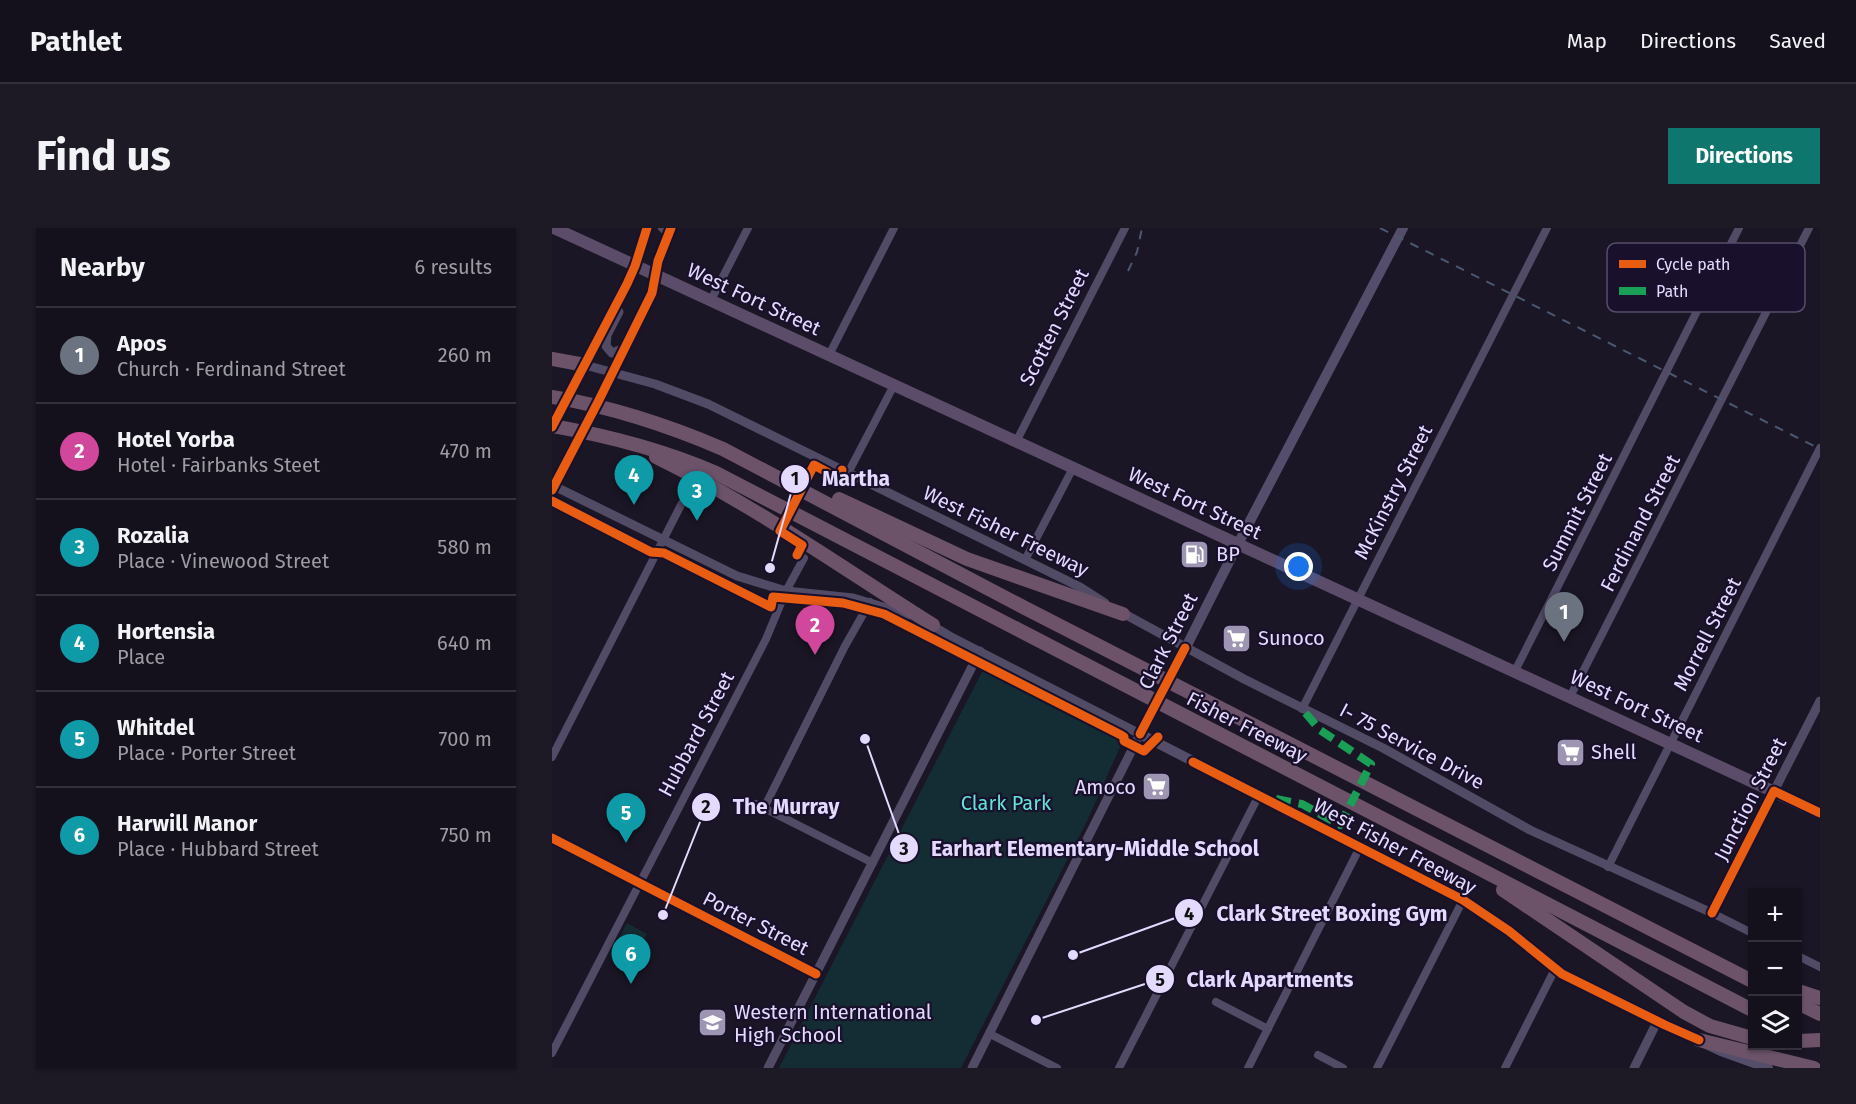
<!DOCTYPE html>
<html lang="en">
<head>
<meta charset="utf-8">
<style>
  body { margin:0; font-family:"Fira Sans",sans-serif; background:#1d1925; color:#f1f3f6 }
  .controls { position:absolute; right:18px; bottom:18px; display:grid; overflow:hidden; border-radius:0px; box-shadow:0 2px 4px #0004 }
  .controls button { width:54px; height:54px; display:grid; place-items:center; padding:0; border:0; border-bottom:2px solid #33303b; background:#14101c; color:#f1f3f6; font:30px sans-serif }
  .you { position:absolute; left:747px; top:339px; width:21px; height:21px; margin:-15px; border:4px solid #fff; border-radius:50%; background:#1a73e8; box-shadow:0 0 0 9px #1a73e833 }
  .badge { display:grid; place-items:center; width:39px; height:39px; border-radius:50%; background:#0f766e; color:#fff; font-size:20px; font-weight:700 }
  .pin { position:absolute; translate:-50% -50px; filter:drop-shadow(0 2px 3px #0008) }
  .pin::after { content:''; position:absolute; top:32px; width:21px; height:18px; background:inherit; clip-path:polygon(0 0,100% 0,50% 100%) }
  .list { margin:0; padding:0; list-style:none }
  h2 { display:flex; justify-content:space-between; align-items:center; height:78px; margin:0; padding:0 24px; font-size:26px }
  h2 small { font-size:20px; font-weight:400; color:#9d9da3 }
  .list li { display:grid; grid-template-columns:39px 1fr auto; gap:18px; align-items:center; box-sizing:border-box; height:96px; padding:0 24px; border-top:2px solid #33303b }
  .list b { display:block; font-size:22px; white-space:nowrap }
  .list p { margin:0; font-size:20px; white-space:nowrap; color:#9d9da3 }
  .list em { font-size:20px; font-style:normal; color:#9d9da3 }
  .icon { flex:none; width:33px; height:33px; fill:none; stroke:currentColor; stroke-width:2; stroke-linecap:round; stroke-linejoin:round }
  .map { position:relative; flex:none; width:1268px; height:840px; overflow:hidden; border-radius:0px }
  header { display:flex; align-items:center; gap:36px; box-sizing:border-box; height:84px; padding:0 30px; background:#14101c; border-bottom:2px solid #33303b }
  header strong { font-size:28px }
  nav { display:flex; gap:33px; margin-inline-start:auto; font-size:21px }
  .intro { display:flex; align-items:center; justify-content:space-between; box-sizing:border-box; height:144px; padding:0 36px }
  h1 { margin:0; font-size:42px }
  .button { padding:15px 27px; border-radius:0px; background:#0f766e; color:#fff; font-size:21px; font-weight:700 }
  main { display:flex; gap:36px; padding:0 36px }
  aside { flex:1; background:#14101c; border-radius:0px; box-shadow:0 2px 4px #0004 }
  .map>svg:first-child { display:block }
</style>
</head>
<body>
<header>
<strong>Pathlet</strong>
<nav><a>Map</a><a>Directions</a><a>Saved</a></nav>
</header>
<div class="intro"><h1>Find us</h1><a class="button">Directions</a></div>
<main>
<aside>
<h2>Nearby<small>6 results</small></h2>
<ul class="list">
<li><span class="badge" style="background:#6b7280">1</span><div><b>Apos</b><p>Church · Ferdinand Street</p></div><em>260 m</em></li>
<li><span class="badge" style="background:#d1479c">2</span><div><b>Hotel Yorba</b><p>Hotel · Fairbanks Steet</p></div><em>470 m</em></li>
<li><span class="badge" style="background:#0f9aa8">3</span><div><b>Rozalia</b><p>Place · Vinewood Street</p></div><em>580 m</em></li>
<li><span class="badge" style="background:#0f9aa8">4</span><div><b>Hortensia</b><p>Place</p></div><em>640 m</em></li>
<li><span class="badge" style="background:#0f9aa8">5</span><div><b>Whitdel</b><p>Place · Porter Street</p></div><em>700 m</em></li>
<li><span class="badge" style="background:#0f9aa8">6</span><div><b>Harwill Manor</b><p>Place · Hubbard Street</p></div><em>750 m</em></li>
</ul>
</aside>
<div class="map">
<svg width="1268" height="840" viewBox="0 0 1268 840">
  <rect width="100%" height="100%" fill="#1b1625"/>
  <g fill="#142c33">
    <polygon points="433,438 572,510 536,591 409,840 227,840"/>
    <polygon points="75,695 95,706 80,734 60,724"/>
  </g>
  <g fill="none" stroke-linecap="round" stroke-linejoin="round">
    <g stroke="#514b66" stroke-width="8">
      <polyline points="110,0 117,7"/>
      <polyline points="83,38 95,0"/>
      <polyline points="104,48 106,33 119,0"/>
      <polyline points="159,72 196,0"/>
      <polyline points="277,127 342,0"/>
      <polyline points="464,214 573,0"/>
      <polyline points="296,245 342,157"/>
      <polyline points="473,332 521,240"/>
      <polyline points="963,443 1187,0"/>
      <polyline points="1018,469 1257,0"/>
      <polyline points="750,481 995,0"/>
      <polyline points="0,529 130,275 136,272"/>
      <polyline points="204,576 321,635"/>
      <polyline points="212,580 293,418 318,374"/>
      <polyline points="0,610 264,746"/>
      <polyline points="1056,639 1268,220"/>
      <polyline points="1160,685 1200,705"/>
      <polyline points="1246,728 1268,739"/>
      <polyline points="664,774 716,801"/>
      <polyline points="438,806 505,840"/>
      <polyline points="0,825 214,411 234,363 252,330"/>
      <polyline points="766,827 791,840"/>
      <polyline points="567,840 707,567"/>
      <polyline points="696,840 808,619"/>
      <polyline points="825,840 911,672"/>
      <polyline points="953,840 1003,741"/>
    </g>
    <g stroke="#514b66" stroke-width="9">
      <polyline points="67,84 55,107 54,118 60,125 73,120"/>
      <polyline points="33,137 103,156 156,176 528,359 553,375"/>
      <polyline points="31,140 83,38"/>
      <polyline points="46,174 100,65 104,48"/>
      <polyline points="0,257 185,348 234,363 301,370 358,387"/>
      <polyline points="0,262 18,230"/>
      <polyline points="567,383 692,451 831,520 978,602 1160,685 1268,473"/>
      <polyline points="376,395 401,410 588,506 420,840"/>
      <polyline points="216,840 428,423"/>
      <polyline points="1082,840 1105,794"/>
    </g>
    <g stroke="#554e6b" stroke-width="10">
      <polyline points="626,435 686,316 851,0"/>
      <polyline points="595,494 588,506 911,672 957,703 1010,746 1113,797 1169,823 1216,840"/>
    </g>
    <polyline stroke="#5b4c6a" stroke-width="12" points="2,0 1268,585"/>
    <g stroke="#6c536a" stroke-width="14">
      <polyline points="0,131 33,137"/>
      <path d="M0 169C60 179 115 197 171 221L473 380 1200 753"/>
      <path d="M0 198C57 208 111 222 164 245L1200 782"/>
      <path d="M104 229C202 277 289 339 381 397"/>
      <polyline points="287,271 415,331 571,386"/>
      <polyline points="951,662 1132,784 1158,798 1200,810"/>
      <polyline points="1246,763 1268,770"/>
      <polyline points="1246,775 1268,786"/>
      <polyline points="1147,812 1262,840"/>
    </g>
    <g stroke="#4a5870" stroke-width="2" stroke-dasharray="9 8" stroke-linecap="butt">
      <polyline points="828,0 1268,221"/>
      <polyline points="576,43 585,24 590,0"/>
    </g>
    <g stroke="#514b66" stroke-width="9">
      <polyline points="0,199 27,147"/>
      <polyline points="18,230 46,174"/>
    </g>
    <polyline stroke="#554e6b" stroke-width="10" points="595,494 626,435"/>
    <polyline stroke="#6c536a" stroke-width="14" points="1246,813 1268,812"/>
    <polyline stroke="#1a9f57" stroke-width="8" stroke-dasharray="15 8" stroke-linecap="butt" points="724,571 750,576 788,597 819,536 768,502 750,481"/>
    <defs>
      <g id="cycleway">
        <polyline points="0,199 75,56 83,38 95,0"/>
        <polyline points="0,262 46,174 100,65 106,33 119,0"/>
        <polyline points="0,273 99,324 112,325 219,379 221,369 291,375 332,386 569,507 572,509 572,513 592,523 606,509"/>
        <polyline points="245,327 250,317 228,303 262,237 286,250 290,242"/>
        <polyline points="588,506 633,420"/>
        <polyline points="641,534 911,672 957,703 1010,746 1113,797 1147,812"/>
        <polyline points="0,610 264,746"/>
        <polyline points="1160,685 1222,563 1268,585"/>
      </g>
    </defs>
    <use href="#cycleway" stroke="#19102b" stroke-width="13"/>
    <use href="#cycleway" stroke="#e95d12" stroke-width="9"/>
  </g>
  <defs>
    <symbol id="fuel-square" viewBox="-11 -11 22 22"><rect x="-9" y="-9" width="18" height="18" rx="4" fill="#9e95b3" stroke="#19102b"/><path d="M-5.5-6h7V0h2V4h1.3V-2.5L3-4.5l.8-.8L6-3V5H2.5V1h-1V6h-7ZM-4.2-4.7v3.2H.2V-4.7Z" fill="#fff"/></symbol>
    <symbol id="supermarket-square" viewBox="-11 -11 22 22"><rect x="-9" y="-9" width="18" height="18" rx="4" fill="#9e95b3" stroke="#19102b"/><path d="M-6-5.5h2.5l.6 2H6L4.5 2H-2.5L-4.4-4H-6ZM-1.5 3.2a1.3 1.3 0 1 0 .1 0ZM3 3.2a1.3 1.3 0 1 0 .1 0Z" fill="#fff"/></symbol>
    <symbol id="school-square" viewBox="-11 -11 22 22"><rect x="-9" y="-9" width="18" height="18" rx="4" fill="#9e95b3" stroke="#19102b"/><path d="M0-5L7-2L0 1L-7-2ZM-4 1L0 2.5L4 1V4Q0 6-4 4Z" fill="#fff"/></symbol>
  </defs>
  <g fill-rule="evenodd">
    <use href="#fuel-square" x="626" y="310" width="33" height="33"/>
    <use href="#supermarket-square" x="668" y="394" width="33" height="33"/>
    <use href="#supermarket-square" x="1002" y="508" width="33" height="33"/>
    <use href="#supermarket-square" x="588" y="542" width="33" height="33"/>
    <use href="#school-square" x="144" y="778" width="33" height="33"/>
  </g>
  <g text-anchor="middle" stroke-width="4.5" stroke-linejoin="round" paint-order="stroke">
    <g font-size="20" fill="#e4daff" stroke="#19102b">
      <text transform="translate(202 71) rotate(25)" y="7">West Fort Street</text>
      <text transform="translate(502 99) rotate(-63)" y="7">Scotten Street</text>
      <text transform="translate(841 264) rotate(-63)" y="7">McKinstry Street</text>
      <text transform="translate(643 275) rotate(25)" y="7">West Fort Street</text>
      <text transform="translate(1025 284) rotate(-63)" y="7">Summit Street</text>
      <text transform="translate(1088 295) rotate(-63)" y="7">Ferdinand Street</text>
      <text transform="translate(454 303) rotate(26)" y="7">West Fisher Freeway</text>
      <text transform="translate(1155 406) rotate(-63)" y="7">Morrell Street</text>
      <text transform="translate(616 413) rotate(-63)" y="7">Clark Street</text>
      <text transform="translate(1085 478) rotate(25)" y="7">West Fort Street</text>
      <text transform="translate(695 499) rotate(27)" y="7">Fisher Freeway</text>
      <text transform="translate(144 506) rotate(-62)" y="7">Hubbard Street</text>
      <text transform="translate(860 518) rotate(28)" y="7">I- 75 Service Drive</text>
      <text transform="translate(1198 571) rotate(-63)" y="7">Junction Street</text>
      <text transform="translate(843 618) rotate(28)" y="7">West Fisher Freeway</text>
      <text transform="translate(204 695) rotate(27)" y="7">Porter Street</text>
    </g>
    <g font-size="20" fill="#e4daff" stroke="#19102b" text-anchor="start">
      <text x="664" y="333">BP</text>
      <text x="706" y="417">Sunoco</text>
      <text x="1039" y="531">Shell</text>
      <text x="584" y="566" text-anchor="end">Amoco</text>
      <text x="182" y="791">Western International<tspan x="182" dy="23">High School</tspan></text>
    </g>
    <g font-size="20" fill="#60e5da" stroke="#19102b">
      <text x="454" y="582">Clark Park</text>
    </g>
  </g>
  <rect x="1055" y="15" width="198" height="69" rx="9" fill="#19102b" stroke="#564d6b" stroke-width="1.5"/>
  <rect x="1067" y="32" width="27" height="8" fill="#e95d12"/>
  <rect x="1067" y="59" width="27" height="8" fill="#1a9f57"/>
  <g font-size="16" fill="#e4daff">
    <text x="1104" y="42">Cycle path</text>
    <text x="1104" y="69">Path</text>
  </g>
  <path fill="none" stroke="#e4daff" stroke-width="2" d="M218 340L243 251M111 687L154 579M313 511L352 620M521 727L637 685M484 792L608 751"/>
  <g fill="#e4daff" stroke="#19102b" stroke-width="2">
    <circle cx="218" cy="340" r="6"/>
    <circle cx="111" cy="687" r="6"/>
    <circle cx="313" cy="511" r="6"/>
    <circle cx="521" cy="727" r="6"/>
    <circle cx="484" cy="792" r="6"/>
    <circle cx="243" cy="251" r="15"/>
    <circle cx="154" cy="579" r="15"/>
    <circle cx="352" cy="620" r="15"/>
    <circle cx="637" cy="685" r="15"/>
    <circle cx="608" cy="751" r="15"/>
  </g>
  <g font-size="18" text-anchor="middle" font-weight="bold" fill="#111">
    <text x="243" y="257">1</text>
    <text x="154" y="585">2</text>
    <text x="352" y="627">3</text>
    <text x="637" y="692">4</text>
    <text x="608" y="758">5</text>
  </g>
  <g font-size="21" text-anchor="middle" font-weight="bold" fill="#e4daff" stroke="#19102b" stroke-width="4.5" stroke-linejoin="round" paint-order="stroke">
    <text x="304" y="258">Martha</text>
    <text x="234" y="586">The Murray</text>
    <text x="543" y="628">Earhart Elementary-Middle School</text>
    <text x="780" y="693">Clark Street Boxing Gym</text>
    <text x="718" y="759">Clark Apartments</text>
  </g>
</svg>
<div class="controls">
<button>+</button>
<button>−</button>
<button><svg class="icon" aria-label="layers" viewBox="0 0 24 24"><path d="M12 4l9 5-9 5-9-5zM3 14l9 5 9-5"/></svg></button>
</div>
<div class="you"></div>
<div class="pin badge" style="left:1012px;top:414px;background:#6b7280">1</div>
<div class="pin badge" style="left:263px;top:427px;background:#d1479c">2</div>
<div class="pin badge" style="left:145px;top:293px;background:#0f9aa8">3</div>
<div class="pin badge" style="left:82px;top:277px;background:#0f9aa8">4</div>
<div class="pin badge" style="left:74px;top:615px;background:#0f9aa8">5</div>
<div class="pin badge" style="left:79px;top:756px;background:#0f9aa8">6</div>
</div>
</main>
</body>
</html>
